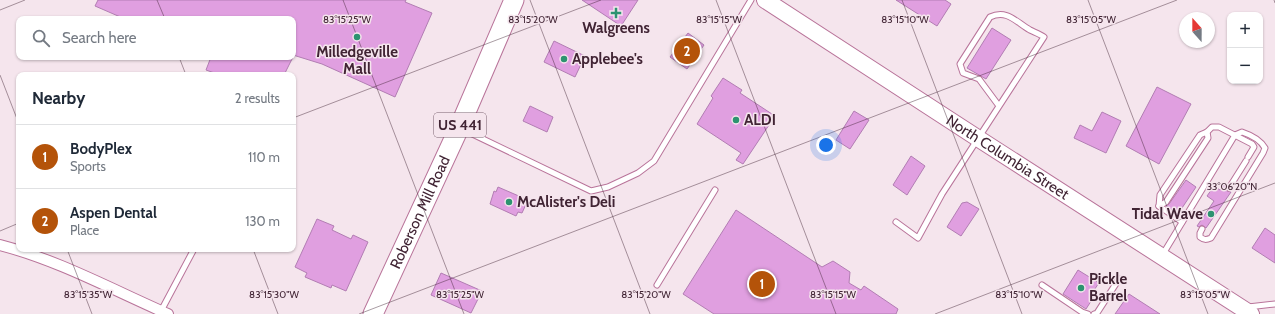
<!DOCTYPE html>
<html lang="en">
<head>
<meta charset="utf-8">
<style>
  body { margin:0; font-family:Cabin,sans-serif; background:#f6f6f7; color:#1f2937 }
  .controls { position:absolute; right:12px; top:12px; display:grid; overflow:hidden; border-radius:8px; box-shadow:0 1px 3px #0004 }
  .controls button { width:36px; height:36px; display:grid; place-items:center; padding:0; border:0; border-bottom:1px solid #e0e1e3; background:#fff; color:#1f2937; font:20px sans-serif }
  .compass { position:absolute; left:1179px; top:12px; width:36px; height:36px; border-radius:50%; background:#fff; box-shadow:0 1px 3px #0004; rotate:339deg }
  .you { position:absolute; left:826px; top:145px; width:14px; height:14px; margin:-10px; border:3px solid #fff; border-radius:50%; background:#1a73e8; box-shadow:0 0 0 6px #1a73e833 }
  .badge { display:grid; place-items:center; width:26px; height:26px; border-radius:50%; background:#b45309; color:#fff; font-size:13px; font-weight:700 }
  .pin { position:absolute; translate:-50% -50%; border:2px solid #fff; box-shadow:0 1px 4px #0006 }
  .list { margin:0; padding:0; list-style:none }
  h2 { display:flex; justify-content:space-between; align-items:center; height:52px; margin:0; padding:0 16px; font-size:17px }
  h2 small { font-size:13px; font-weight:400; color:#747a83 }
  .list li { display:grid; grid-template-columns:26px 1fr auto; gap:12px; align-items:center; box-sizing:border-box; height:64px; padding:0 16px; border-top:1px solid #e0e1e3 }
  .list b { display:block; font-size:15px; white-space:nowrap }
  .list p { margin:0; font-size:13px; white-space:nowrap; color:#747a83 }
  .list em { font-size:13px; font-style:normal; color:#747a83 }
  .icon { flex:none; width:22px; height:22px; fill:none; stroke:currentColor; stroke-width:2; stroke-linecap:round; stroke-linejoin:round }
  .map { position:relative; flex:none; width:1275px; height:314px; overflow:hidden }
  .search { position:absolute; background:#fff; box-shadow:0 1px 3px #0004; left:16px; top:16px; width:280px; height:44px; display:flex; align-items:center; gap:10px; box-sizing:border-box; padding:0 14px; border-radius:8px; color:#747a83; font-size:15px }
  .panel { position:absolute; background:#fff; box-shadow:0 1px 3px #0004; left:16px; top:72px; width:280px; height:180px; border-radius:8px }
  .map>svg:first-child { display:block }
</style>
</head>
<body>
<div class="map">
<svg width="1275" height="314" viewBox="0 0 1275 314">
  <rect width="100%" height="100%" fill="#f5e5ed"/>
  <g fill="#e09fe0" stroke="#b27db3">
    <polygon points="98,0 406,0 405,2 432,13 395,97 322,64 293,55 293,19 125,19 95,6"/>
    <polygon points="582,0 638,0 621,26"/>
    <polygon points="896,0 945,0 951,4 937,26"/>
    <polygon points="992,28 1011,40 986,79 967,68"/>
    <polygon points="688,33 704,45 687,69 670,57"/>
    <polygon points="554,41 585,56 575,77 544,62"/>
    <polygon points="211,57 293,57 284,75 220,75 206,70"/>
    <polygon points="723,78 742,90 740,93 775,116 743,164 736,160 741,153 697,124 713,98 711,96"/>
    <polygon points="1157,87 1191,104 1159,164 1126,146"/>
    <polygon points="530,106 553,117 547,132 523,121"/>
    <polygon points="854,111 869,120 850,149 836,140"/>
    <polygon points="1102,112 1121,121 1106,153 1074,138 1080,125 1092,131"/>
    <polygon points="911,156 925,166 907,195 893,185"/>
    <polygon points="1186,180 1196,187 1178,214 1166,206 1169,204"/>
    <polygon points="1224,185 1226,186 1225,188 1227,191 1231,192 1206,228 1202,225 1199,227 1197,226 1214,201 1207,196 1214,186 1220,190"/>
    <polygon points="498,187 528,200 522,213 518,212 516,216 490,204 494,191 496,192"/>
    <polygon points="967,202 979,209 961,236 947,227 962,203"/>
    <polygon points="736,210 822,267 833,261 850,272 849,283 861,290 864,286 898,309 896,314 714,314 683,294"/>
    <polygon points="317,219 334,226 332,230 351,239 353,235 368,242 346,291 332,285 331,288 305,277 307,273 295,267"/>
    <polygon points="1265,228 1275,235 1275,263 1252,248"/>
    <polygon points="1078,270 1099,283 1092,293 1095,295 1086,309 1063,294"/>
    <polygon points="441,273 482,291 471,313 431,295"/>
    <polygon points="1129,294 1160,314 1115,314"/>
  </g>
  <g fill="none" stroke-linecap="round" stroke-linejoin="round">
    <defs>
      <g id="lane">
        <polyline points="462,129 591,191 608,187 638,173 654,161 751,0"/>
        <polyline points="1229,188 1246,161"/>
        <polyline points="1159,206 1160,195 1200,135 1207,132 1212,127 1219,127 1252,144 1254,147 1248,157"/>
        <polyline points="1159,206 1166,202 1208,138 1207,132"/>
        <polyline points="1159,206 1182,222"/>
        <path d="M896 222 918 238 942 194 1044 37C1040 34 1034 32 1030 30 1016 22 1007 9 990 17L960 64 963 73 979 79 999 106"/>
        <path d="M1163 254 1235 135 1242 132C1251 135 1260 139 1265 148L1263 153 1211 238C1206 240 1204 240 1200 237V233L1202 229"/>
        <polyline points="657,285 715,190"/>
        <polyline points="1042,285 1082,312 1088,314"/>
        <polyline points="1248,307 1275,304"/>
        <polyline points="161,311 194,249"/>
        <polyline points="1094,314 1097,313 1119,279"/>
      </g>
      <path id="street" d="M0 245C58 260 113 290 168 314"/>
      <g id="primary">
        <path id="s1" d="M765 0 979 139 1251 314"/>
      </g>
      <g id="highway">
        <path id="s2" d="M373 314 459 128 514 0"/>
      </g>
    </defs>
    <use href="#lane" stroke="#b9749a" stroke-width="7"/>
    <use href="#street" stroke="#b9749a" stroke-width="12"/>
    <use href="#primary" stroke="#b9749a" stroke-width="18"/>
    <use href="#highway" stroke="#b9749a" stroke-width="21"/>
    <use href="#lane" stroke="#fff" stroke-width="5"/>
    <use href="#street" stroke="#fff" stroke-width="10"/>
    <use href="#primary" stroke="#fff" stroke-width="16"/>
    <use href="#highway" stroke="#fff" stroke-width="19"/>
  </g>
  <path fill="none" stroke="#412434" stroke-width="1" stroke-opacity="0.45" d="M157 0 165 19M343 0 464 314M530 0 650 314M716 0 836 314M902 0 1022 314M1088 0 1208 314M1274 0 1275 3M0 10 25 0M179 57 186 75M0 75 19 124M293 118 601 0M0 231 19 223M67 249 92 314M253 249 278 314M359 314 1177 0M935 314 1275 183"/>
  <g fill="#2d9370" stroke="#f5e5ed" stroke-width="1.5">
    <path d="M614 7h4v4h4v4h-4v4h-4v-4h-4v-4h4z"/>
    <circle cx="357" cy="37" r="4"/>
    <circle cx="564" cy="59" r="4"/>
    <circle cx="736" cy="120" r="4"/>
    <circle cx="509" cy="202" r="4"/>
    <circle cx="1211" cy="214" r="4"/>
    <circle cx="1081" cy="288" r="4"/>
  </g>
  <g text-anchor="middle" stroke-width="3" stroke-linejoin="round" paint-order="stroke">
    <rect fill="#f5e5ed" stroke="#775e6c" stroke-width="1" x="434" y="113" width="52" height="24" rx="3"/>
    <g font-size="14" font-weight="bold" fill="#412434">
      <text x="460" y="130">US 441</text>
    </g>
    <g font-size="15" font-weight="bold" fill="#412434" stroke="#f5e5ed" text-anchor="start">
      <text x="616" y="33" text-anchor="middle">Walgreens</text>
      <text x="357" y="57" text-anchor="middle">Milledgeville<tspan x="357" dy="17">Mall</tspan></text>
      <text x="572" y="64">Applebee's</text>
      <text x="744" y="125">ALDI</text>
      <text x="517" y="207">McAlister's Deli</text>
      <text x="1203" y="219" text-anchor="end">Tidal Wave</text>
      <text x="1089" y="284">Pickle<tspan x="1089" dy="17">Barrel</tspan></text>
    </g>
    <g font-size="15" fill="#412434" stroke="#f5e5ed">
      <text dy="5" stroke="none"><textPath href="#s1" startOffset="289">North Columbia Street</textPath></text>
      <text dy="5" stroke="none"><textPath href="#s2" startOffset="112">Roberson Mill Road</textPath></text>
    </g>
  </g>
  <g font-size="10" text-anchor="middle" fill="#412434" stroke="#f5e5ed" stroke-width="3" stroke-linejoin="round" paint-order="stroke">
    <text x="1091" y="23">83°15'05"W</text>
    <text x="347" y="23">83°15'25"W</text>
    <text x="533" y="23">83°15'20"W</text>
    <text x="905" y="23">83°15'10"W</text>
    <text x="719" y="23">83°15'15"W</text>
    <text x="1232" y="190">33°06'20"N</text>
    <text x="88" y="298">83°15'35"W</text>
    <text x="274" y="298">83°15'30"W</text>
    <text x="460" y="298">83°15'25"W</text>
    <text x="646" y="298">83°15'20"W</text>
    <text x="833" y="298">83°15'15"W</text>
    <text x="1019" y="298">83°15'10"W</text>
    <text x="1205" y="298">83°15'05"W</text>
  </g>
</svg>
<div class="controls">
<button>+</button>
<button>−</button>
</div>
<svg class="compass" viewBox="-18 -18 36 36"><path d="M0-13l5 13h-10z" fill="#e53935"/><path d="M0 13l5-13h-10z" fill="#747a83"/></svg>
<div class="you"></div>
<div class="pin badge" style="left:762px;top:284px">1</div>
<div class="pin badge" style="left:687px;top:51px">2</div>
<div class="search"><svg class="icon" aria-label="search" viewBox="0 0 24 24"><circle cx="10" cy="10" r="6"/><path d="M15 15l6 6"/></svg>Search here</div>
<section class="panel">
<h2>Nearby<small>2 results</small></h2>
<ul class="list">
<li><span class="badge">1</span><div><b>BodyPlex</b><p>Sports</p></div><em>110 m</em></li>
<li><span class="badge">2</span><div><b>Aspen Dental</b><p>Place</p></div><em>130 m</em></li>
</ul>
</section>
</div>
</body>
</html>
